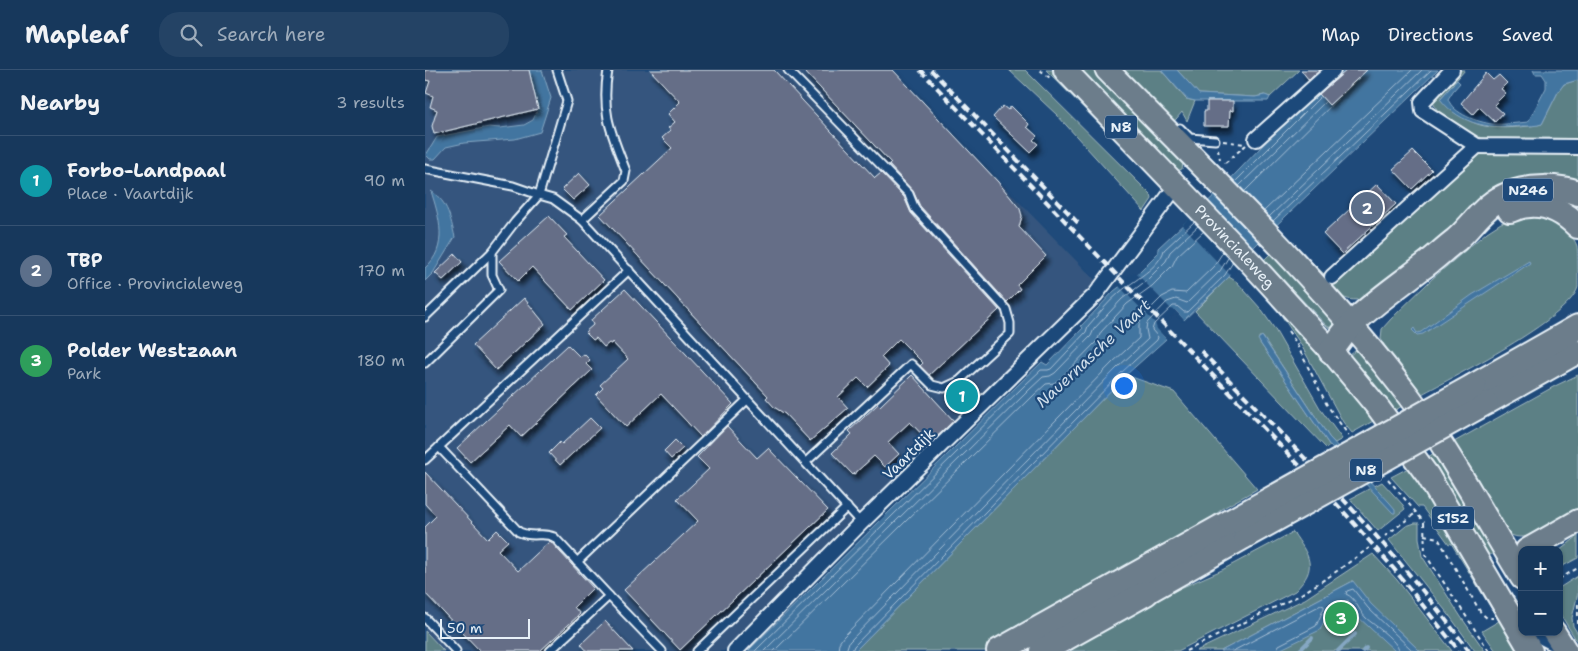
<!DOCTYPE html>
<html lang="en">
<head>
<meta charset="utf-8">
<style>
  body { margin:0; font-family:"Shantell Sans",sans-serif; background:#244365; color:#f1f3f6 }
  .controls { position:absolute; right:15px; bottom:15px; display:grid; overflow:hidden; border-radius:10px; box-shadow:0 1px 4px #0004 }
  .controls button { width:45px; height:45px; display:grid; place-items:center; padding:0; border:0; border-bottom:1px solid #365272; background:#17385c; color:#f1f3f6; font:25px sans-serif }
  .scale { position:absolute; left:15px; bottom:12px; width:90px; box-sizing:border-box; padding-left:5px; border:2px solid #e8f1f8; border-top:0; font-size:14px; line-height:18px; white-space:nowrap; color:#e8f1f8; -webkit-text-stroke:4px #1f4a7a; paint-order:stroke }
  .you { position:absolute; left:698px; top:315px; width:18px; height:18px; margin:-12px; border:4px solid #fff; border-radius:50%; background:#1a73e8; box-shadow:0 0 0 8px #1a73e833 }
  .badge { display:grid; place-items:center; width:32px; height:32px; border-radius:50%; background:#ff9aa2; color:#fff; font-size:16px; font-weight:700 }
  .pin { position:absolute; translate:-50% -50%; border:2px solid #fff; box-shadow:0 1px 5px #0006 }
  .list { margin:0; padding:0; list-style:none }
  h2 { display:flex; justify-content:space-between; align-items:center; height:65px; margin:0; padding:0 20px; font-size:21px }
  h2 small { font-size:16px; font-weight:400; color:#9eacbb }
  .list li { display:grid; grid-template-columns:32px 1fr auto; gap:15px; align-items:center; box-sizing:border-box; height:90px; padding:0 20px; border-top:1px solid #365272 }
  .list b { display:block; font-size:19px; white-space:nowrap }
  .list p { margin:0; font-size:16px; white-space:nowrap; color:#9eacbb }
  .list em { font-size:16px; font-style:normal; color:#9eacbb }
  .icon { flex:none; width:28px; height:28px; fill:none; stroke:currentColor; stroke-width:2; stroke-linecap:round; stroke-linejoin:round }
  .map { position:relative; flex:none; width:1153px; height:581px; overflow:hidden }
  header { display:flex; align-items:center; gap:30px; box-sizing:border-box; height:70px; padding:0 25px; background:#17385c; border-bottom:1px solid #365272 }
  header strong { font-size:24px }
  nav { display:flex; gap:28px; margin-inline-start:auto; font-size:18px }
  .search { width:350px; height:45px; background:#244365; display:flex; align-items:center; gap:12px; box-sizing:border-box; padding:0 18px; border-radius:20px; color:#9eacbb; font-size:19px }
  main { display:flex }
  aside { flex:1; background:#17385c }
  .map>svg:first-child { display:block }
</style>
</head>
<body>
<header>
<strong>Mapleaf</strong>
<div class="search"><svg class="icon" aria-label="search" viewBox="0 0 24 24"><circle cx="10" cy="10" r="6"/><path d="M15 15l6 6"/></svg>Search here</div>
<nav><a>Map</a><a>Directions</a><a>Saved</a></nav>
</header>
<main>
<aside>
<h2>Nearby<small>3 results</small></h2>
<ul class="list">
<li><span class="badge" style="background:#0f9aa8">1</span><div><b>Forbo-Landpaal</b><p>Place · Vaartdijk</p></div><em>90 m</em></li>
<li><span class="badge" style="background:#5c6f8a">2</span><div><b>TBP</b><p>Office · Provincialeweg</p></div><em>170 m</em></li>
<li><span class="badge" style="background:#2e9e5b">3</span><div><b>Polder Westzaan</b><p>Park</p></div><em>180 m</em></li>
</ul>
</aside>
<div class="map">
<svg width="1153" height="581" viewBox="0 0 1153 581">
  <defs>
    <filter id="shadow"><feDropShadow dx="3" dy="5.5" stdDeviation="2.5" flood-color="#0009"/></filter>
  </defs>
  <rect width="100%" height="100%" fill="#1f4a7a"/>
  <filter id="ink" filterUnits="userSpaceOnUse"><feTurbulence type="fractalNoise" baseFrequency=".02" numOctaves="2"/><feDisplacementMap in="SourceGraphic" scale="10" xChannelSelector="R" yChannelSelector="G"/><feConvolveMatrix kernelMatrix="1 2 1 2 8 2 1 2 1" color-interpolation-filters="sRGB"/></filter>
  <g filter="url(#ink)">
    <polygon fill="#34557e" points="0,0 465,0 674,214 299,581 0,581"/>
    <g fill="#5c8085" stroke="#a2b8be">
      <polygon points="584,0 600,0 726,125 727,129 719,141 632,45"/>
      <polygon points="621,0 628,0 728,105 727,107"/>
      <polygon points="648,0 671,0 754,84 758,92 757,99 752,101"/>
      <path d="M692 0H736L761 29 770 31 762 51 757 42 746 55C733 29 711 20 692 0Z"/>
      <polygon points="752,0 874,0 845,27 839,25 830,27 774,24"/>
      <path d="M1032 0H1040L1015 29C1042 54 1057 60 1094 57 1102 56 1110 56 1117 54L1133 22 1139 14 1153 10V69C1135 68 1117 68 1099 69 1085 69 1070 71 1057 68 1045 65 1035 58 1026 52 1017 47 1009 39 1008 29Z"/>
      <path d="M1064 82 1153 83V113L1062 126 955 217C939 229 933 234 914 226L858 170 868 173 908 213 1053 84Z"/>
      <path d="M1103 146C1123 147 1144 155 1152 176 1153 181 1153 211 1153 217 1144 249 1028 307 997 324L962 280 956 269 957 259 966 249 1008 208 1062 162 1076 153Z"/>
      <polygon points="848,181 917,255 908,259 902,256 849,200 836,193"/>
      <polygon points="824,200 950,350 927,363 918,352 875,273 854,242"/>
      <polygon points="804,207 812,212 835,238 849,258 896,340 917,369 910,373 904,367 838,267 834,267 835,273 905,376 901,378 770,241"/>
      <polygon points="932,279 979,335 967,342 922,288"/>
      <polygon points="701,305 749,322 832,419 800,437 761,467 598,558 561,581 430,581"/>
      <path d="M1153 305V438C1139 446 1112 467 1095 467 1072 467 1063 427 1054 411 1046 397 1037 385 1029 372L1130 316Z"/>
      <polygon points="1011,382 1073,480 1062,487 1001,388"/>
      <polygon points="987,396 1097,581 1071,581 1057,561 1074,551 1026,473 1024,474 997,437 993,437 966,407"/>
      <polygon points="957,412 978,435 980,439 953,461 925,429"/>
      <polygon points="990,453 994,453 994,468 997,486 1036,547 1060,581 1050,581 1024,545 964,470 981,456"/>
      <path d="M868 462C884 486 894 497 870 521L753 581H642L751 520 797 500Z"/>
      <polygon points="1153,466 1153,488 1134,498 1134,481"/>
      <polygon points="948,484 972,510 1027,581 995,581 971,558 992,581 806,581 928,511 796,581 771,581 880,529"/>
      <polygon points="1153,506 1153,523 1147,548 1148,556 1153,564 1153,573 1134,542 1134,518"/>
      <polygon points="0,561 19,581 0,581"/>
    </g>
    <g fill="#4375a0" stroke="#85a7c3">
      <polygon points="104,0 117,0 126,28 115,62 90,69 39,73 21,77 10,89 5,89 1,85 12,67 64,57 75,58 99,55 108,50 113,39"/>
      <polygon points="736,0 752,0 774,24 830,27 840,25 845,27 843,31 770,31 762,29"/>
      <polygon points="917,0 1013,0 836,170 814,192 804,207 759,250 750,240 732,258 741,269 701,305 430,581 323,581 596,312 617,292 622,295 658,258 656,256 689,221 714,202 733,183 733,178 792,123 837,76"/>
      <path d="M1108 0H1153V10L1139 14 1133 22 1117 54C1111 56 1104 56 1098 56 1067 59 1036 56 1015 29L1032 10 1035 13 1028 21 1023 29C1028 44 1053 52 1067 54 1078 55 1092 53 1103 52L1121 18V10L1117 4H1110Z"/>
      <path d="M6 121C24 133 25 148 30 167L8 203 0 211V198C24 177 14 147 6 121Z"/>
      <polygon points="1104,191 1105,193 1092,202 998,264 992,265 987,260 989,258 992,263 996,262 1047,225"/>
      <polygon points="837,266 904,367 965,433 970,439 970,443 968,443 905,376 835,273 833,269"/>
      <polygon points="928,511 946,534 995,581 970,581 932,546 923,530 904,541 895,560 852,581 796,581"/>
    </g>
    <g fill="#1f4a7a">
      <polygon points="774,138 816,194 806,206 757,155"/>
      <polygon points="710,202 746,239 750,240 761,252 758,252 750,243 735,259 743,267 743,271 732,259 730,253 692,214"/>
    </g>
    <g fill="none" stroke-linecap="round" stroke-linejoin="round">
      <g stroke="#a6bfd5" stroke-width="1">
        <polyline points="810,112 895,27"/>
        <polyline points="814,116 900,32"/>
        <polyline points="820,121 930,12"/>
        <polyline points="839,141 987,0"/>
        <polyline points="844,147 997,0"/>
        <polyline points="848,151 1006,0"/>
        <path d="M330 581 600 315 616 300H623L626 299 661 262 663 256C673 245 683 232 695 222 708 211 735 197 739 180L769 152"/>
        <polyline points="339,581 604,320 618,307 625,306 630,303 666,266 669,259 697,229 722,210 741,191 745,182 773,156"/>
        <polyline points="349,581 609,325 621,314 629,313 635,309 672,271 676,262 702,234 727,216 747,196 752,186 778,162"/>
        <polyline points="413,581 414,573 418,567 688,292 714,268 714,255 716,248 737,227 747,222 761,223 789,196 798,182"/>
        <polyline points="421,581 424,572 693,297 723,269 721,259 722,253 742,232 751,229 762,233 795,201 803,188"/>
        <polyline points="427,581 429,576 697,302 732,270 733,267 727,260 729,254 748,236 752,236 759,242 762,242 800,205 808,192"/>
        <polyline points="808,581 896,535 899,536 899,538 891,556 854,575 851,581"/>
        <path d="M974 581C973 571 949 555 941 548 933 540 931 528 921 524L922 521 928 519 943 538 988 581"/>
      </g>
      <g stroke="#85a7c3" stroke-width="4">
        <polyline points="874,581 887,568"/>
        <polyline points="913,581 930,564"/>
        <polyline points="938,581 941,578"/>
      </g>
    </g>
    <g fill="#656e87" stroke="#e8f1f8" filter="url(#shadow)">
      <polygon points="0,0 104,0 113,39 9,64 7,56 12,40 5,37 8,26 1,23 5,11 0,10"/>
      <polygon points="225,0 349,0 450,108 456,103 479,127 486,143 574,240 504,305 495,296 498,293 474,269 456,287 464,296 442,317 433,308 413,327 423,338 385,371 360,344 349,337 341,328 343,326 175,145 247,78 237,68 246,60 243,58 250,52 243,44 255,32"/>
      <polygon points="378,0 468,0 573,112 595,139 597,146 594,157 621,186 592,215 595,219 582,232 495,136 488,121 464,95 466,93"/>
      <polygon points="876,0 895,0 884,10"/>
      <polygon points="922,0 942,0 904,35 894,24"/>
      <polygon points="1061,3 1068,10 1074,5 1082,13 1076,19 1081,23 1069,35 1078,43 1070,52 1054,37 1048,44 1036,33"/>
      <polygon points="782,31 808,31 808,41 805,40 804,56 779,56 779,41 782,41"/>
      <polygon points="578,36 583,40 586,36 604,54 602,57 612,66 608,70 613,74 605,82 568,47"/>
      <polygon points="988,81 1007,100 987,119 968,99"/>
      <polygon points="154,103 165,115 148,130 137,119"/>
      <polygon points="952,114 971,134 917,184 898,164"/>
      <polygon points="124,146 142,165 139,167 179,210 147,240 107,197 93,211 74,191"/>
      <polygon points="30,184 37,192 18,210 10,203"/>
      <polygon points="200,219 308,334 276,367 236,324 201,357 171,325 178,318 175,315 203,289 187,272 186,274 184,273 179,277 171,268 168,270 160,262 168,255 166,250"/>
      <polygon points="99,228 120,254 71,300 48,275"/>
      <polygon points="143,275 155,287 159,284 165,290 161,294 167,300 96,367 85,355 45,392 32,378"/>
      <polygon points="487,305 529,351 505,373 485,352 463,372 474,384 460,397 449,386 428,405 407,383 427,364 424,361 453,334 455,336"/>
      <polygon points="165,348 175,358 135,395 124,383 135,372 137,374"/>
      <polygon points="302,356 332,388 343,378 403,440 255,580 199,520 273,451 252,429 284,399 272,387"/>
      <polygon points="250,370 258,378 246,389 239,381"/>
      <polygon points="0,402 63,469 72,460 83,471 73,480 93,501 125,471 168,518 149,537 155,544 115,581 55,581 0,523 0,457 11,446 0,434"/>
      <polygon points="180,551 208,581 162,581 156,574"/>
    </g>
    <g fill="none" stroke-linecap="round" stroke-linejoin="round">
      <defs>
        <g id="service">
          <polyline points="363,0 484,124 490,139 581,239 585,253 585,264 534,311 519,318 507,315 486,294 381,392"/>
          <polyline points="755,58 765,68 790,70"/>
          <polyline points="0,99 88,116 114,125 128,129 157,150 436,453"/>
          <path d="M157 150 199 111 201 101C186 62 176 43 183 0"/>
          <polyline points="0,247 67,182"/>
          <polyline points="0,293 74,220 67,205 67,182 90,152 114,125 142,31 132,0"/>
          <path d="M14 377 94 462C110 469 116 461 129 467L184 526 125 581"/>
          <polyline points="0,390 204,200"/>
          <polyline points="152,492 322,330"/>
          <polyline points="184,526 237,581"/>
          <polyline points="0,548 31,581"/>
          <polyline points="272,581 422,437"/>
        </g>
        <g id="minor">
          <polyline points="1027,0 997,32 998,41 1052,76 1153,77"/>
          <polyline points="831,69 908,0"/>
          <polyline points="907,207 1052,76"/>
          <polyline points="1101,573 1112,566 1115,566 1136,577"/>
          <polyline points="310,581 436,453 671,224 752,115"/>
        </g>
        <g id="primary">
          <path id="s1" d="M640 0 825 192 906 281 954 339 1003 406 1106 581"/>
          <path d="M682 0C786 106 895 209 985 328 1027 385 1060 448 1097 508"/>
          <polyline points="1062,333 1153,282"/>
          <polyline points="1102,480 1153,451"/>
          <polyline points="721,523 820,467"/>
          <polyline points="1129,562 1141,581"/>
        </g>
        <g id="trunk">
          <path d="M1085 140C1111 128 1134 137 1153 156"/>
          <path d="M906 281C913 272 919 262 927 254 948 233 972 217 995 199 1008 190 1019 179 1031 170 1050 153 1060 133 1085 124 1106 116 1133 116 1153 123"/>
          <polyline points="1049,316 1153,257"/>
          <polyline points="574,581 807,451"/>
          <polyline points="617,581 721,523"/>
        </g>
      </defs>
      <use href="#service" stroke="#e8f1f8" stroke-width="11"/>
      <use href="#minor" stroke="#e8f1f8" stroke-width="18"/>
      <use href="#primary" stroke="#e8f1f8" stroke-width="26"/>
      <use href="#trunk" stroke="#e8f1f8" stroke-width="28"/>
      <g stroke="#e8f1f8" stroke-width="2" stroke-dasharray="4 4" stroke-linecap="butt">
        <polyline points="615,0 625,8"/>
        <polyline points="798,71 820,74"/>
        <polyline points="793,79 795,89"/>
        <polyline points="800,93 821,75"/>
        <polyline points="863,261 870,271 902,335 924,366"/>
        <polyline points="963,409 999,452 1000,484 1064,581"/>
        <polyline points="999,465 1013,468 1056,543 1062,548 1068,548"/>
        <polyline points="960,466 992,442"/>
        <polyline points="1134,509 1153,498"/>
        <polyline points="1153,534 1153,556"/>
        <polyline points="761,581 873,526 905,506 944,478"/>
      </g>
      <use href="#service" stroke="#1f4a7a" stroke-width="7"/>
      <use href="#minor" stroke="#1f4a7a" stroke-width="14"/>
      <use href="#primary" stroke="#6c7d8b" stroke-width="22"/>
      <use href="#trunk" stroke="#6c7d8b" stroke-width="24"/>
      <g stroke="#e8f1f8" stroke-width="4" stroke-dasharray="8 4" stroke-linecap="butt">
        <polyline points="495,0 918,441 969,499 1034,581"/>
        <polyline points="506,0 655,155"/>
        <path d="M776 281C869 377 965 472 1044 581"/>
      </g>
      <defs>
        <polyline id="primary-bridge" points="820,467 1062,333"/>
        <polyline id="trunk-bridge" points="807,451 1049,316"/>
      </defs>
      <use href="#primary-bridge" stroke="#e8f1f8" stroke-width="26" stroke-linecap="butt"/>
      <use href="#trunk-bridge" stroke="#e8f1f8" stroke-width="28" stroke-linecap="butt"/>
      <use href="#primary-bridge" stroke="#6c7d8b" stroke-width="22"/>
      <use href="#trunk-bridge" stroke="#6c7d8b" stroke-width="24"/>
    </g>
  </g>
  <g text-anchor="middle" stroke-width="4.5" stroke-linejoin="round" paint-order="stroke">
    <g fill="#1f4a7a" stroke="#acbfd2" stroke-width="1">
      <rect x="680" y="45.5" width="32" height="23" rx="4"/>
      <rect x="1078" y="108.5" width="50" height="23" rx="4"/>
      <rect x="925" y="388.5" width="32" height="23" rx="4"/>
      <rect x="1007" y="436.5" width="42" height="23" rx="4"/>
    </g>
    <g font-size="14" font-weight="bold" fill="#e8f1f8">
      <text x="696" y="62">N8</text>
      <text x="1103" y="125">N246</text>
      <text x="941" y="405">N8</text>
      <text x="1028" y="453">S152</text>
    </g>
    <g font-size="15" fill="#e8f1f8" stroke="#1f4a7a">
      <text dy="5" stroke="none"><textPath href="#s1" startOffset="245">Provincialeweg</textPath></text>
      <text transform="translate(484 384) rotate(-44)" y="5">Vaartdijk</text>
    </g>
    <g font-size="16" font-style="italic" fill="#cfdeeb" stroke="#1f4a7a">
      <text transform="translate(668 283) rotate(-43)" y="6">Nauernasche Vaart</text>
    </g>
  </g>
</svg>
<div class="controls">
<button>+</button>
<button>−</button>
</div>
<div class="scale">50 m</div>
<div class="you"></div>
<div class="pin badge" style="left:537px;top:326px;background:#0f9aa8">1</div>
<div class="pin badge" style="left:942px;top:138px;background:#5c6f8a">2</div>
<div class="pin badge" style="left:916px;top:548px;background:#2e9e5b">3</div>
</div>
</main>
</body>
</html>
